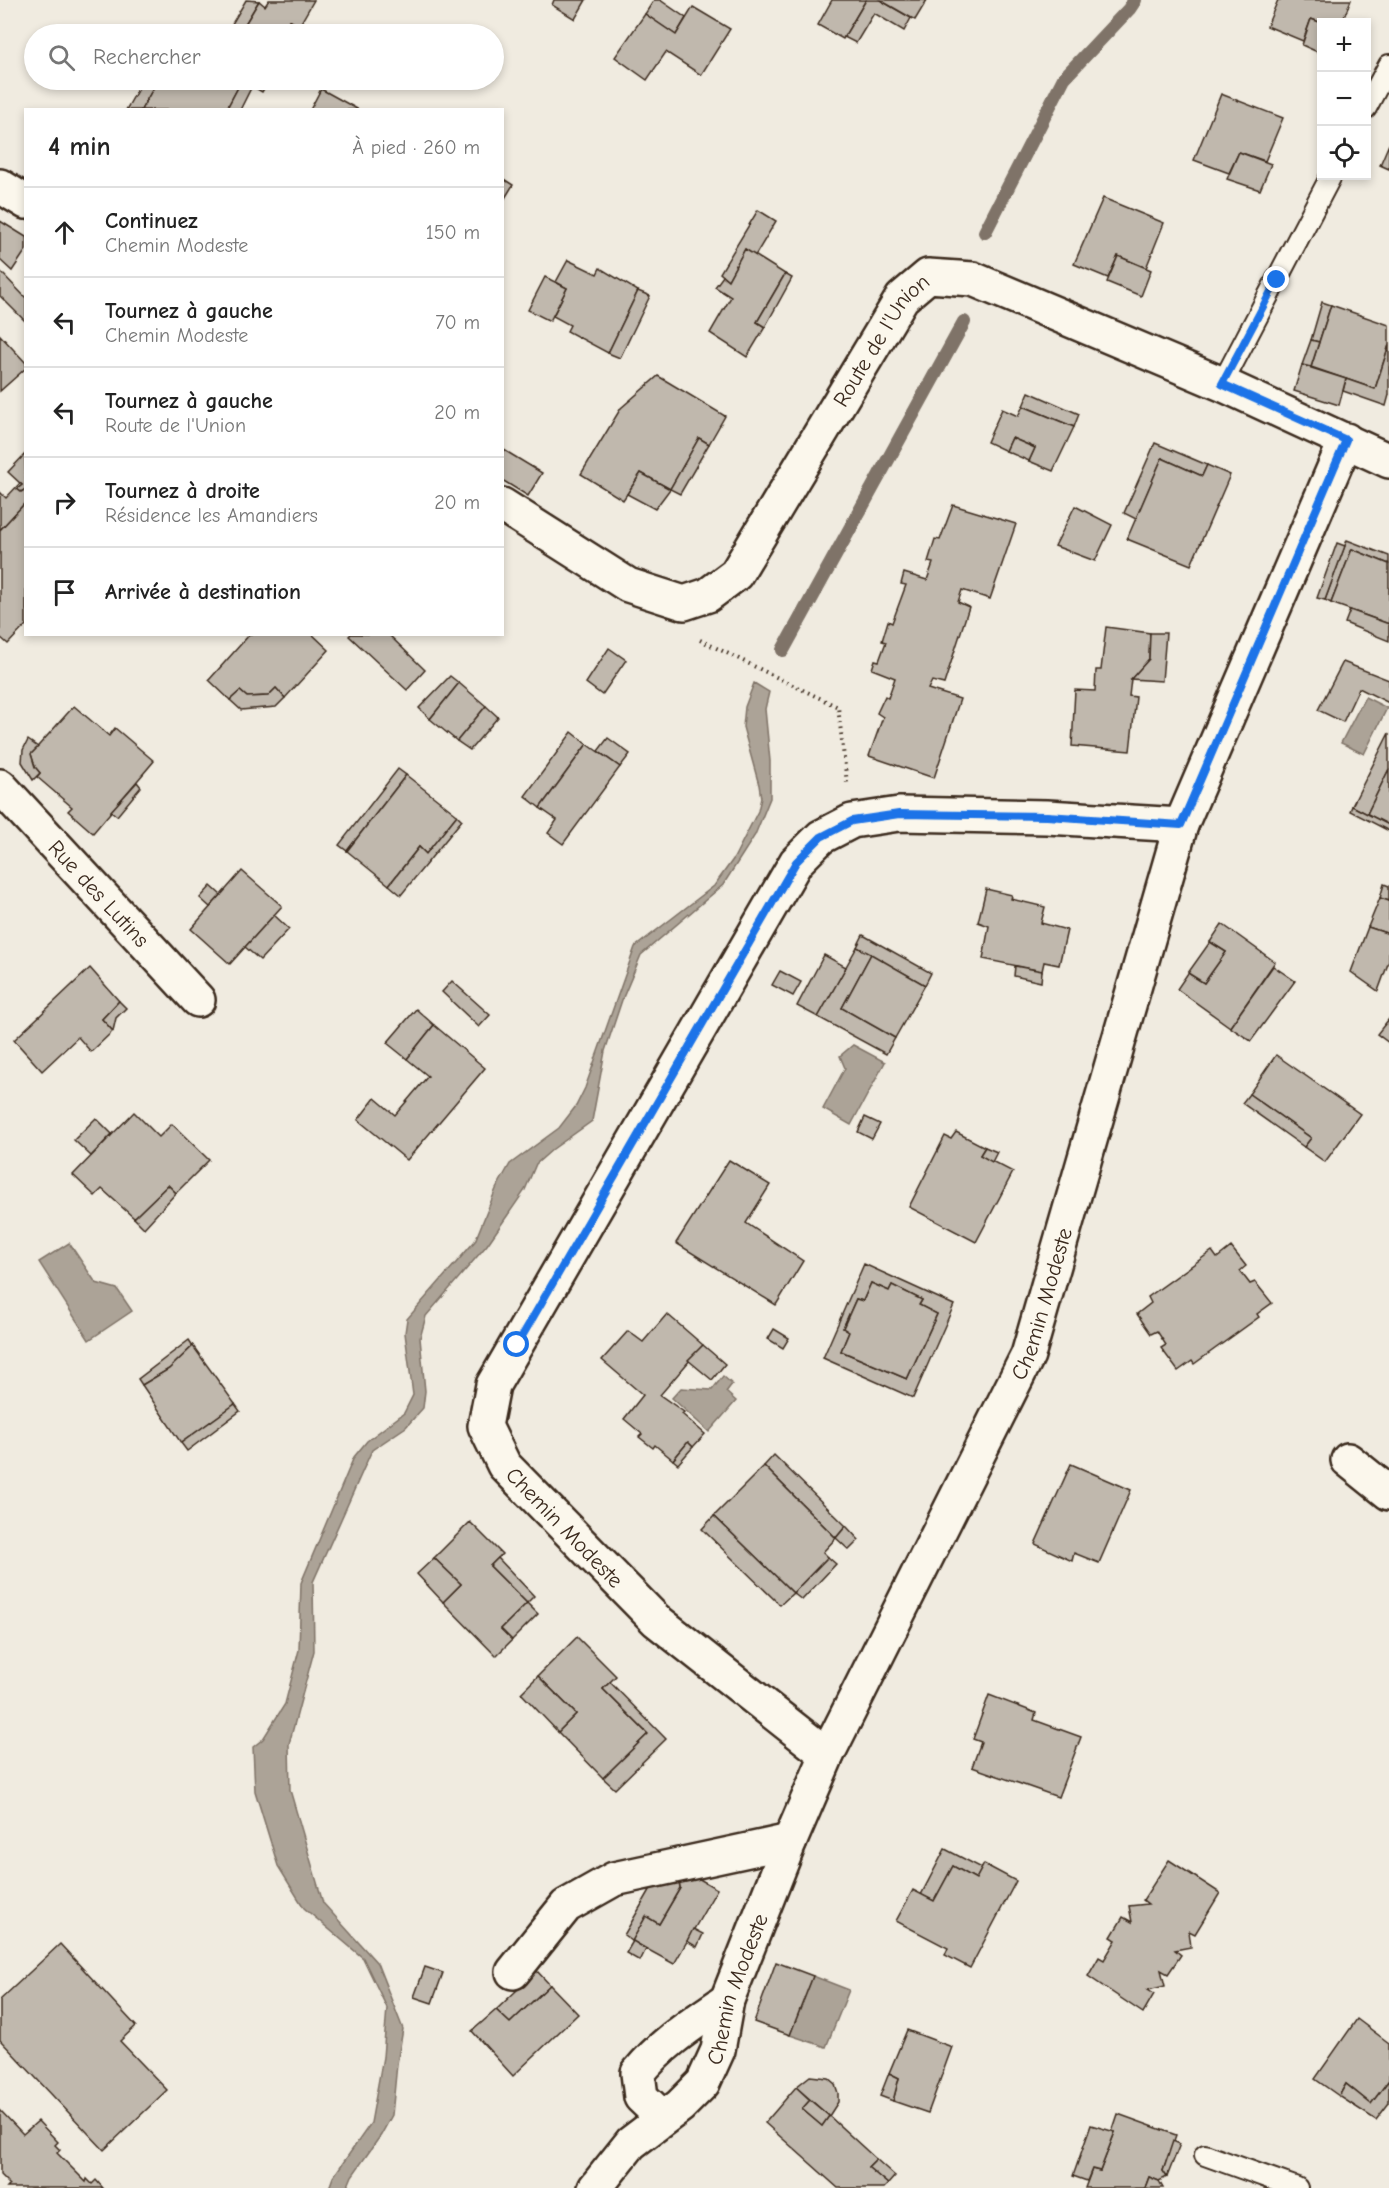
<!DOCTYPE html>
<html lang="fr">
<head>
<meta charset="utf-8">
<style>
  body { margin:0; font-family:"Comic Neue",sans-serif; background:#f6f6f6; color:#222 }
  .controls { position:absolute; right:18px; top:18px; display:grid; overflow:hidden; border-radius:0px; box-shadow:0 3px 9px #0003 }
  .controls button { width:54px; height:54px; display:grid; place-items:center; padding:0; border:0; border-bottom:2px solid #e0e0e0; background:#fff; color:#222; font:30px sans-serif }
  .stop { position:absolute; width:18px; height:18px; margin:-14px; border:4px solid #1a73e8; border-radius:50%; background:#fff }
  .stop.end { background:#1a73e8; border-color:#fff; box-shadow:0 2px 6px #0008 }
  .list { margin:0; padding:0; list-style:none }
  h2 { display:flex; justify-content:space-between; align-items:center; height:78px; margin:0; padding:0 24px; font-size:26px }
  h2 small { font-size:20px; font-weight:400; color:#767676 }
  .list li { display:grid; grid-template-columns:39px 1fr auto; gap:18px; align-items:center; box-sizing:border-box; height:90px; padding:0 24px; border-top:2px solid #e0e0e0 }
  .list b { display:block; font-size:22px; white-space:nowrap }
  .list p { margin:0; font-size:20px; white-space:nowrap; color:#767676 }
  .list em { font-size:20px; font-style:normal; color:#767676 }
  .icon { flex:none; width:33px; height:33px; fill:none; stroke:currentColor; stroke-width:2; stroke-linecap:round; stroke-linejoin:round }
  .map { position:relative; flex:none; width:1389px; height:2188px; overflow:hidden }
  .search { position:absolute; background:#fff; box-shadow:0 3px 9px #0003; left:24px; top:24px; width:480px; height:66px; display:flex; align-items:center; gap:15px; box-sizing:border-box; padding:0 21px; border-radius:33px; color:#767676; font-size:22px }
  .panel { position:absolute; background:#fff; box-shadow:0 3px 9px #0003; left:24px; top:108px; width:480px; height:528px; border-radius:0px }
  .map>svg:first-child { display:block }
</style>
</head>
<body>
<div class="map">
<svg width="1389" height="2188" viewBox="0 0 1389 2188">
  <rect width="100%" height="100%" fill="#f0ebe0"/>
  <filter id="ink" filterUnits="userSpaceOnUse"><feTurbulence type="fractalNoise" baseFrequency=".0167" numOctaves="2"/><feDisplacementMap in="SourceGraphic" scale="12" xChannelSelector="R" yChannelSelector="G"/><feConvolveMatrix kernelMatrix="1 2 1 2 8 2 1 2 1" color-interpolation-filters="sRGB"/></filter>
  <g filter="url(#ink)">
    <g fill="#aca397" stroke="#7f7367" stroke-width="1.5">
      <polygon points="754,683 769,692 765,709 770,761 770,798 755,835 723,885 641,955 622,1000 605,1051 592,1121 553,1149 536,1164 525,1190 487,1245 426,1316 420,1338 425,1391 423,1408 406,1427 372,1450 313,1582 314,1651 289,1744 290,1790 323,1903 377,1963 403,2029 397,2064 392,2115 381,2135 352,2176 347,2188 329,2188 333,2177 371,2123 383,2057 387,2008 363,1958 304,1908 278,1866 255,1791 253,1747 263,1739 285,1704 299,1650 301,1583 354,1457 367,1441 404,1413 413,1395 405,1333 407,1319 475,1241 496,1189 510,1164 559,1128 576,1106 585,1088 635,947 714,886 734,858 758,811 761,798 759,785 743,727 745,707"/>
      <polygon points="1365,697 1387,708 1364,754 1341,743"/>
      <polygon points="853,1045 885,1062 851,1125 823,1109 845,1068 840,1056"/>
      <polygon points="69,1243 96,1283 117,1289 132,1311 89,1340 39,1262"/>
      <polygon points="723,1376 732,1384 726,1392 736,1401 709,1432 672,1398 681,1388 712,1390"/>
      <polygon points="813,1976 849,1990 826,2047 790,2035"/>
    </g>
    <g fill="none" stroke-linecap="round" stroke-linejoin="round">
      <g stroke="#7f7367" stroke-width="14">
        <polyline points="985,232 1064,78 1129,9 1135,0"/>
        <polyline points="783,650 964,322"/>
      </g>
    </g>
    <g fill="#c0b8ad" stroke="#3b2a1e" stroke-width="1.5" fill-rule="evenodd">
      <polygon points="246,0 259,1 239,34 226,34"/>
      <polygon points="269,0 314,0 299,26 289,20 281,34 239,34 259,1 265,6"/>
      <polygon points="554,0 586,0 575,19 552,5"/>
      <polygon points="654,0 660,0 686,18 676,35 645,14"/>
      <polygon points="832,0 866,0 843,39 818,25"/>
      <polygon points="866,0 880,0 911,18 904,31 874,13 856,43 844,37"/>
      <polygon points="880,0 927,0 915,20"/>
      <polygon points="1278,0 1351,0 1342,22 1322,23 1311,19 1303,41 1267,26"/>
      <polygon points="693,7 730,29 701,75 666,52 647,80 615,57 645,14 676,35"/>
      <polygon points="1311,19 1322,23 1322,54 1302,45"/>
      <polygon points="289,20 299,26 294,34 281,34"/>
      <polygon points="143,80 158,80 141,110 126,110"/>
      <polygon points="158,80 256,80 252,86 242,80 226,110 141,110"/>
      <polygon points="242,80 252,86 240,110 226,110"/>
      <polygon points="256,80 269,80 262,92 252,86"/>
      <polygon points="321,89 359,110 310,110"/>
      <polygon points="1221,94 1283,118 1265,161 1239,152 1229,173 1194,160"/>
      <polygon points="1389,144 1389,169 1380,165"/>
      <polygon points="1239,152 1271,164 1260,190 1227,179"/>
      <polygon points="502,178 513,185 502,203"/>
      <polygon points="1103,198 1164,223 1146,268 1118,256 1108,278 1074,264"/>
      <polygon points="758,210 776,221 755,256 745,249 728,280 720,273"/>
      <polygon points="0,221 26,237 26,250 12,271 0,260"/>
      <polygon points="745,249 785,274 757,322 765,327 747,357 710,333 731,297 715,287 723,276 728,280"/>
      <polygon points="1118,256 1151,270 1141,296 1107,282"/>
      <polygon points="568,260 597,274 600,268 638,291 608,353 567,331 570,325 553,316 567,288 556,282"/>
      <polygon points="0,271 26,298 26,322 0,296"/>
      <polygon points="785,274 792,278 765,327 757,322"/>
      <polygon points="545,277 567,288 550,321 528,310"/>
      <polygon points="638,291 650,296 620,358 608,353"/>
      <polygon points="1322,302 1331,305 1319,342 1311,340"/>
      <polygon points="1331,305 1389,325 1389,345 1375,389 1311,367"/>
      <polygon points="0,335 26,363 26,368 0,391"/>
      <polygon points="1311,340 1319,342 1311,367 1302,365"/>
      <polygon points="1389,345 1389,395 1386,406 1343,391 1346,379 1375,389"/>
      <polygon points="1302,365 1346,379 1339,405 1294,391"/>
      <polygon points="658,376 725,416 709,444 699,438 670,489 641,473 623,500 581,474 621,408"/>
      <polygon points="1029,392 1079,414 1074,427 1023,406"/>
      <polygon points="1023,406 1074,427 1053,471 1029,461 1035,448 1012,438 1006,451 987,442 1002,409 1018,416"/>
      <polygon points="699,438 709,444 680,494 670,489"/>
      <polygon points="1012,438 1035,448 1029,461 1006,451"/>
      <polygon points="1155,443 1207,465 1202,476 1162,458 1136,519 1124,513"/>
      <polygon points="504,450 542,473 528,496 502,480 502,453"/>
      <polygon points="25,454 26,489 21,492 17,489 22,485 8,472"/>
      <polygon points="1162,458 1202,476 1207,465 1230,475 1191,565 1127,539"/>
      <polygon points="641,473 670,489 655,509 627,494"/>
      <polygon points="20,483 22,485 17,489 21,492 26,489 26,502 0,530 0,492 6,498"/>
      <polygon points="26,502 26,625 8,644 0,637 0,530"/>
      <polygon points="953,505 1016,524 990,599 962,590 958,602 969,607 944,684 932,681 928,689 960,699 934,778 869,756 883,717 877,713 885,696 888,698 895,678 872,669 875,660 879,661 886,642 882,641 888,621 892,623 906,585 901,584 904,573 927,580 933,563 928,562 935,539 940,540"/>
      <polygon points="1075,506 1112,525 1095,561 1055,546"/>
      <polygon points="1347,540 1389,556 1389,564 1352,549 1331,603 1325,600"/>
      <polygon points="1337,543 1345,546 1325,600 1317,598"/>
      <polygon points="1352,549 1389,564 1389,624 1331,603"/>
      <polygon points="1350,610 1389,624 1389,641 1345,623"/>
      <polygon points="1106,627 1150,633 1149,659 1131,679 1129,696 1136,697 1130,751 1072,746 1075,690 1095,691 1096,670 1101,670"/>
      <polygon points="1150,633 1166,633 1162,681 1131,679 1149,659"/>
      <polygon points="250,634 312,634 329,650 285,698 276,688 268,696 247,697 240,691 230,700 209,680"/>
      <polygon points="351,634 388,634 425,670 407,690 349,636"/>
      <polygon points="609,648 626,660 602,695 586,683"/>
      <polygon points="1343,662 1389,680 1389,703 1359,688 1343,722 1318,710"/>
      <polygon points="450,676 459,683 430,719 419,708"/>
      <polygon points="459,683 486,706 457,741 430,719"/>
      <polygon points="276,688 285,698 276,707 241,710 230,700 240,691 247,697 268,696"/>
      <polygon points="74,706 109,736 115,728 154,761 93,833 68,811 72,807 37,777 40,773 35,767 31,754"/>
      <polygon points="486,706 498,717 470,750 457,741"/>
      <polygon points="572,732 587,744 540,808 525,796"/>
      <polygon points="1389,733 1389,769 1367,814 1352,806"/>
      <polygon points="608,738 630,754 620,767 598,751"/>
      <polygon points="28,740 38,747 31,754 35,767 40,773 33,780 22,762 23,750"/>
      <polygon points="587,744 620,767 563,844 548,833 557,820 540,808"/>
      <polygon points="398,769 406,775 347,851 339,845"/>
      <polygon points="1389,769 1389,825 1367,814"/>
      <polygon points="406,775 457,815 426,854 419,847 389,885 347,851"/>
      <polygon points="137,782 141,787 117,816 111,811"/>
      <polygon points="1352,806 1389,825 1389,831 1350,811"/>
      <polygon points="457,815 462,820 401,895 389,885 419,847 426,854"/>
      <polygon points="242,871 282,906 230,964 191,929"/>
      <polygon points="1384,884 1389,886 1389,901 1380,898"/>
      <polygon points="211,886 221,895 210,907 200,898"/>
      <polygon points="986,889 1012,895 1011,899 1045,907 1041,923 1067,930 1059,965 1044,962 1042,971 983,959 989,926 978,922"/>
      <polygon points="1380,898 1389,901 1389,934 1368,927"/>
      <polygon points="274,915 289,929 260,960 245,947"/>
      <polygon points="1222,924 1275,962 1230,1027 1177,989 1188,973 1204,983 1226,952 1210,942"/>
      <polygon points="1368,927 1389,934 1389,961 1378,991 1351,972"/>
      <polygon points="863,935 931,973 925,985 857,947"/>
      <polygon points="1210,942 1226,952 1204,983 1188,973"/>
      <polygon points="857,947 871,954 842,1008 895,1038 886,1054 818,1017"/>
      <polygon points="871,954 925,985 895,1038 842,1008"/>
      <polygon points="824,955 846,967 818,1017 797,1006"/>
      <polygon points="1015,966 1042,971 1041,982 1014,976"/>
      <polygon points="1273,966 1295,981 1251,1041 1230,1027"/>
      <polygon points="90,968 119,1001 102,1019 113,1031 91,1052 78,1037 42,1071 14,1040"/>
      <polygon points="780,971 801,982 793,996 772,985"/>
      <polygon points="452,981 490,1015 479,1027 442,992"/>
      <polygon points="119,1001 126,1008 116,1018 113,1031 102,1019"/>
      <polygon points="416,1009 434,1025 407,1059 387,1043"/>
      <polygon points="1389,1019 1389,1043 1377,1034"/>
      <polygon points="434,1025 485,1068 407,1160 358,1120 375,1098 395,1115 428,1076 407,1059"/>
      <polygon points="1276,1055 1360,1114 1325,1162 1304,1147 1311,1138 1249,1094"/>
      <polygon points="1249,1094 1311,1138 1304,1147 1242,1103"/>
      <polygon points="134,1112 159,1137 172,1124 209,1160 176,1193 168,1185 134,1218 102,1189 95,1196 73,1175"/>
      <polygon points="865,1117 880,1124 872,1139 858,1132"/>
      <polygon points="96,1118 112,1134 91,1156 74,1140"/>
      <polygon points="956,1132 985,1147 980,1155 1013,1172 976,1242 909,1207 945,1136 951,1139"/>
      <polygon points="985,1147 997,1152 992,1162 980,1155"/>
      <polygon points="729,1160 770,1185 746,1223 803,1261 776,1305 676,1243"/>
      <polygon points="168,1185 176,1193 144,1228 134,1218"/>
      <polygon points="1231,1247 1246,1266 1240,1271 1250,1284 1255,1282 1272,1303 1257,1314 1259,1317 1194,1364 1192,1361 1178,1371 1161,1348 1166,1345 1157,1331 1151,1334 1137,1314 1151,1303 1148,1297 1212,1251 1217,1258"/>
      <path d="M864 1264 954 1305 913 1398 823 1358ZM871 1283 889 1291 892 1285 922 1300 919 1305 937 1314 907 1379 841 1351 849 1332 843 1328 856 1299 863 1301Z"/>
      <polygon points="871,1283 889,1291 892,1285 922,1300 919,1305 937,1314 907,1379 841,1351 849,1332 843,1328 856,1299 863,1301"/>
      <polygon points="667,1314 703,1345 660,1395 684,1412 682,1414 705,1434 693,1447 688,1442 673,1460 655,1445 653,1448 639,1437 642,1434 624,1419 643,1395 602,1360 628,1331 643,1342"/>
      <polygon points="774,1329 789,1338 783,1348 768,1339"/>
      <polygon points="189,1340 193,1346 169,1369 142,1385 138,1379"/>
      <polygon points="703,1345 725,1364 712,1380 688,1360"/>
      <polygon points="193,1346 235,1404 181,1443 142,1385 169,1369"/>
      <polygon points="235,1404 240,1411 187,1451 181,1443"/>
      <polygon points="688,1442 693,1447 678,1464 673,1460"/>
      <polygon points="774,1455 846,1526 836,1538 764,1466"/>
      <polygon points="1071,1464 1131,1490 1099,1563 1074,1553 1072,1561 1035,1544"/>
      <polygon points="764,1466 836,1538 823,1552 828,1557 793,1593 714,1516"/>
      <polygon points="714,1516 793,1593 780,1605 702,1529"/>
      <polygon points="470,1522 502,1554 490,1566 527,1603 501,1629 512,1640 496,1656 443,1602 461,1584 434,1558"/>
      <polygon points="846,1526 859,1540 849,1550 836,1538"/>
      <polygon points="828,1557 836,1564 802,1600 793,1593"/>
      <polygon points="434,1558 461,1584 443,1602 417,1574"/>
      <polygon points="498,1558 534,1596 527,1603 490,1566"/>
      <polygon points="527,1603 538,1614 512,1640 501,1629"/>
      <polygon points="577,1637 616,1676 603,1689 648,1734 603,1778 558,1732 576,1714 538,1676"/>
      <polygon points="538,1676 576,1714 558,1732 521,1693"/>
      <polygon points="610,1682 666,1739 615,1789 603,1778 648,1734 603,1689"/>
      <polygon points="989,1695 1036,1713 1034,1720 1081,1737 1058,1797 972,1767 981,1742 973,1739"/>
      <polygon points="945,1849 982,1868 976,1879 953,1866 934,1901 921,1895"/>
      <polygon points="1169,1860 1220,1893 1195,1934 1189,1931 1191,1947 1175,1950 1181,1955 1168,1974 1161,1970 1165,1986 1148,1990 1154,1994 1143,2013 1088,1976 1099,1957 1104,1960 1116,1940 1111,1937 1123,1917 1132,1922 1129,1906 1148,1904 1143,1900"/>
      <polygon points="984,1864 1016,1881 970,1968 945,1955 948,1948 896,1921 913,1890 934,1901 953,1866 976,1879"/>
      <polygon points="689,1873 717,1889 674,1964 632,1941 646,1916 659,1924 680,1888 678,1874"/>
      <polygon points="678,1874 680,1888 659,1924 646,1916 632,1941 624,1935 657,1878"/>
      <polygon points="693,1929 703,1934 697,1947 687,1941"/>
      <polygon points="633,1941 646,1949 640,1961 626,1953"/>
      <polygon points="60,1944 136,2026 120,2041 167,2090 104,2150 0,2040 0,2000"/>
      <polygon points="776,1962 813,1976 790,2035 754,2022"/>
      <polygon points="425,1967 443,1973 432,2003 414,1997"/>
      <polygon points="537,1971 550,1985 510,2023 496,2010"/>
      <polygon points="550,1985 578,2014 513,2076 472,2031 496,2010 510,2023"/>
      <polygon points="1357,2019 1389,2043 1389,2080 1371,2104 1346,2084 1339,2096 1315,2079"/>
      <polygon points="907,2030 952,2047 928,2113 893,2101 899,2078 889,2073"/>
      <polygon points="889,2073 899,2078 893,2101 880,2096"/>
      <polygon points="810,2076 828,2078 835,2084 838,2093 838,2102 829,2116 796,2087"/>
      <polygon points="1389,2080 1389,2103 1376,2120 1339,2096 1346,2084 1371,2104"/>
      <polygon points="796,2087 810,2100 802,2109 822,2126 829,2116 876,2159 868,2167 888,2184 884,2188 838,2188 765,2123"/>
      <polygon points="810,2100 829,2116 822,2126 802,2109"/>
      <polygon points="0,2110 23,2134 38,2121 58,2142 55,2145 60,2150 57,2153 86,2182 87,2179 92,2184 96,2180 103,2188 7,2188 10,2185 0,2175"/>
      <polygon points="1118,2114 1176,2135 1163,2171 1167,2177 1159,2181 1149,2177 1145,2188 1085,2188 1092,2169 1100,2171 1115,2132 1112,2132"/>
      <polygon points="1091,2125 1115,2132 1100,2171 1092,2169 1087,2181 1073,2176"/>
      <polygon points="1173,2141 1180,2144 1167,2177 1163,2171"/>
      <polygon points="876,2159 895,2176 888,2184 868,2167"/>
      <polygon points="1149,2177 1159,2181 1163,2188 1145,2188"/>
    </g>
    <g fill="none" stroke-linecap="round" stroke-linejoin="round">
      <defs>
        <g id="lane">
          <polyline points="1366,108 1389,65"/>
          <polyline points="1222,384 1331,176"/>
          <polyline points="1205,2155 1297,2188"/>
        </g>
        <g id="street">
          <polyline points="0,186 26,202"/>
          <path id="s1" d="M502 505 628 585 684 603 708 595 736 574 902 298 928 276 973 279 1222 384 1389 461"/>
          <path id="s2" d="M0 786 198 1000"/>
          <polyline points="1348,1460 1389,1493"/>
          <polyline points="827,1755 656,1620 504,1465 485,1426 493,1385 796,862 821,837 852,821 899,814 1047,817 1181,825"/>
          <polyline points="513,1972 566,1906 614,1879 790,1841"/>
          <path d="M663 2118 641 2097 638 2073C664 2041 694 2023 727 2000"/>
          <path id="s3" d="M595 2188 631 2143 680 2106 703 2083 718 2050 727 2000 790 1841 827 1755 1028 1355 1181 825 1346 440"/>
        </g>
      </defs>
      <use href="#lane" stroke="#3b2a1e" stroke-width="24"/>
      <use href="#street" stroke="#3b2a1e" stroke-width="38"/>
      <polyline stroke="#3b2a1e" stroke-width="4" stroke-dasharray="1.5 4.5" stroke-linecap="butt" points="700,640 838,707 847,783"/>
      <use href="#lane" stroke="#fbf7ec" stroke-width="20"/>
      <use href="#street" stroke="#fbf7ec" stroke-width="33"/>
    </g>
  </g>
  <g fill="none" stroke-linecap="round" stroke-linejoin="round" filter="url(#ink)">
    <polyline stroke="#1a73e8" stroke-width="8" points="517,1345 796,862 821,837 852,821 899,814 1047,816 1181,825 1346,440 1222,384 1277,280"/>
  </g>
  <g text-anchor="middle" stroke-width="5" stroke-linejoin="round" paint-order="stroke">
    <g font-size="22" fill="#3b2a1e" stroke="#fbf7ec">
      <text dy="8" stroke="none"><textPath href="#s1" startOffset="544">Route de l'Union</textPath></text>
      <text dy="8" stroke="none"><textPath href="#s2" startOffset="146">Rue des Lutins</textPath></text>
      <text dy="8" stroke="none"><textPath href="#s3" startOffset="1004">Chemin Modeste</textPath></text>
      <text transform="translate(565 1527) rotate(46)" y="8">Chemin Modeste</text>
      <text dy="8" stroke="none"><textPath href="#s3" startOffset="252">Chemin Modeste</textPath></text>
    </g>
  </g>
</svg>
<div class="controls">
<button>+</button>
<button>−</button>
<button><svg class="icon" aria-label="locate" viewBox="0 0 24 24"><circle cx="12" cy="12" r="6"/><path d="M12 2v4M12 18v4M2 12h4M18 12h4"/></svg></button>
</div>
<div class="stop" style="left:517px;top:1345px"></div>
<div class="stop end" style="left:1277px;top:280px"></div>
<div class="search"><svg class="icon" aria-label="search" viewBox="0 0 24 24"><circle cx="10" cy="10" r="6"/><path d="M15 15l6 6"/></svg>Rechercher</div>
<section class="panel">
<h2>4 min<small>À pied · 260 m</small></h2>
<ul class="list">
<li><svg class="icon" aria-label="ahead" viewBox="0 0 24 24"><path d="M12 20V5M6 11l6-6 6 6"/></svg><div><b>Continuez</b><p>Chemin Modeste</p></div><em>150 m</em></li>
<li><svg class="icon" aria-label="left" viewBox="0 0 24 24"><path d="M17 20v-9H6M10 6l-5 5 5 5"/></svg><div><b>Tournez à gauche</b><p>Chemin Modeste</p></div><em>70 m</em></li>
<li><svg class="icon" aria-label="left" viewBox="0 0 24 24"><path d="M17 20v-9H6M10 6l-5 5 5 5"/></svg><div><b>Tournez à gauche</b><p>Route de l'Union</p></div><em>20 m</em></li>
<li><svg class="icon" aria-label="right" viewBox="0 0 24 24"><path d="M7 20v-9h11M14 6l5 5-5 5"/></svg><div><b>Tournez à droite</b><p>Résidence les Amandiers</p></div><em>20 m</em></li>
<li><svg class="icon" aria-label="arrive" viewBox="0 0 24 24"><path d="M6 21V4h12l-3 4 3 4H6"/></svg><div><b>Arrivée à destination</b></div></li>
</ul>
</section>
</div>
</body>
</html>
